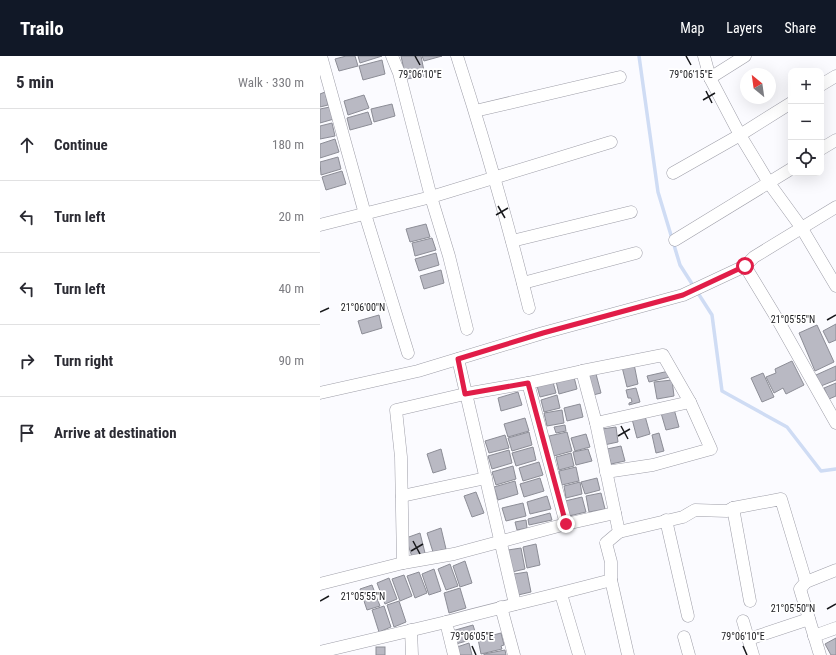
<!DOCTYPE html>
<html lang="en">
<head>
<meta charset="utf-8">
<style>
  body { margin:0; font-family:"Roboto Condensed",sans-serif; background:#f2f2f3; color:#2b2b33 }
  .controls { position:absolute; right:12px; top:12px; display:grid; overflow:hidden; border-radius:8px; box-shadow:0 4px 16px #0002 }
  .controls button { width:36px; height:36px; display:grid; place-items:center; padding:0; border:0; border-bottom:1px solid #e1e1e2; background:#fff; color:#2b2b33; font:20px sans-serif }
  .compass { position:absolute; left:420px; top:12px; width:36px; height:36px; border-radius:50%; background:#fff; box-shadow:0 4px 16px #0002; rotate:331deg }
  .stop { position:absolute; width:12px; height:12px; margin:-9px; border:3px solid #e11d48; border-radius:50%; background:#fff }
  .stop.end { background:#e11d48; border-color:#fff; box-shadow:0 1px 4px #0008 }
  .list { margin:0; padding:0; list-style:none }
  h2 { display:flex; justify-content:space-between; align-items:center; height:52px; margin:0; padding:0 16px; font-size:17px }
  h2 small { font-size:13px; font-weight:400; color:#7c7c81 }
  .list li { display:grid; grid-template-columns:26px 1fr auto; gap:12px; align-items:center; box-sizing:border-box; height:72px; padding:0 16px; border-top:1px solid #e1e1e2 }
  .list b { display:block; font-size:15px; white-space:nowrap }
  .list em { font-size:13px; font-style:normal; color:#7c7c81 }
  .icon { flex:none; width:22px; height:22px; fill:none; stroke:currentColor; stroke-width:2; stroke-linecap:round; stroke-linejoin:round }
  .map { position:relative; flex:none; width:516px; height:599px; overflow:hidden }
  header { display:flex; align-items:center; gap:24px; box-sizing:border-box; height:56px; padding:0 20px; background:#111827; color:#fff }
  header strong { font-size:19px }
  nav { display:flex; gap:22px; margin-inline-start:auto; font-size:14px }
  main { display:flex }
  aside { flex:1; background:#fff }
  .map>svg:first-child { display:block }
</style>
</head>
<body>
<header>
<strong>Trailo</strong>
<nav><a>Map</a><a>Layers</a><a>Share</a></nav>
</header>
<main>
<aside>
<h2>5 min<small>Walk · 330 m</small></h2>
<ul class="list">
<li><svg class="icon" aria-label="ahead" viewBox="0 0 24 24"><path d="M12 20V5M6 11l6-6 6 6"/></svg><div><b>Continue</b></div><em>180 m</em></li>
<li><svg class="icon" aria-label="left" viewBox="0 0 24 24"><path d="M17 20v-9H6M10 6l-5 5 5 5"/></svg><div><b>Turn left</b></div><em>20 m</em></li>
<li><svg class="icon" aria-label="left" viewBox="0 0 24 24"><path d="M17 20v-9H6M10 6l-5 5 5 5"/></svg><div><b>Turn left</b></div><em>40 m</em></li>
<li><svg class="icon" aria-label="right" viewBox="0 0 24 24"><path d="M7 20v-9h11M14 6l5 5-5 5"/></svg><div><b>Turn right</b></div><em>90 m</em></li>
<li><svg class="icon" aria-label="arrive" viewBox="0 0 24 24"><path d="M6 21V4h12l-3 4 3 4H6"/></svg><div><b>Arrive at destination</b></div></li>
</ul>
</aside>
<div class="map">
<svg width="516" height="599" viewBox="0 0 516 599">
  <rect width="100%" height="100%" fill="#fbfbff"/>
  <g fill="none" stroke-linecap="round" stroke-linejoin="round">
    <polyline stroke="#cfdcf4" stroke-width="3.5" points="319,0 338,136 360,209 392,259 402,335 467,371 501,415 516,413"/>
  </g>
  <g fill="#b9b9c3" stroke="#8c8d96">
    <polygon points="26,0 35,0 38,10 19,15 15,3"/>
    <polygon points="38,0 62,0 40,7"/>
    <polygon points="81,0 101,0 105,20 86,23"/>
    <polygon points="102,0 122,0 104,5"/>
    <polygon points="62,4 65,18 43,24 39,10"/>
    <polygon points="5,36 8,49 0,51 0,38"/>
    <polygon points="44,39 49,52 28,59 24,45"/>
    <polygon points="72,48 75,60 54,66 51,53"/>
    <polygon points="10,51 14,63 0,67 0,53"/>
    <polygon points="48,56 52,68 30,74 27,62"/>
    <polygon points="12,67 15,80 0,83 0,70"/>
    <polygon points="15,83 19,96 0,102 0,88"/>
    <polygon points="18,101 21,113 1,119 0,106"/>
    <polygon points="22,115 26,128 6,134 2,121"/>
    <polygon points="106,168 110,181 90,186 86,173"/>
    <polygon points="112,182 116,194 95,200 92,187"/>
    <polygon points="116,197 119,209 99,215 95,203"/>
    <polygon points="121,214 124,227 104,233 100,220"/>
    <polygon points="59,259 62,272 42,278 38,265"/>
    <polygon points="516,268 516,284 509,287 503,275"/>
    <polygon points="497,269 514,306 495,315 479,277"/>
    <polygon points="472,305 484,329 466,338 463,332 454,337 446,321 456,317 455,313"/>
    <polygon points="314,308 318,328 307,331 302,311"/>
    <polygon points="516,310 516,324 501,330 496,319"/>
    <polygon points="349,315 350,321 329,326 327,320"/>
    <polygon points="443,317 454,341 442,346 431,322"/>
    <polygon points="276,318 281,337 273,339 268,320"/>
    <polygon points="254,321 257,333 239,338 236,325"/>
    <polygon points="352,324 354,340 337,343 334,326"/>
    <polygon points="233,326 236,337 220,341 217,330"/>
    <polygon points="516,327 516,340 509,343 504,332"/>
    <polygon points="316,332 320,346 309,349 309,347 312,346 311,342 308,342 306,334"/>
    <polygon points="198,336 202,349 181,355 178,342"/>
    <polygon points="237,339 240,352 224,356 221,344"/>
    <polygon points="260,348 263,361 247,365 244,352"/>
    <polygon points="354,353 359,371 346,374 341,357"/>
    <polygon points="242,354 244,367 227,370 224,357"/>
    <polygon points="325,360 330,378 317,382 312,363"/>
    <polygon points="205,362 209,375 188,381 184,368"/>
    <polygon points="245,369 246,375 236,377 234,371"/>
    <polygon points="296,371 298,386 284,389 282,373"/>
    <polygon points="209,376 212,389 192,395 188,382"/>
    <polygon points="247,376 252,395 234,400 229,380"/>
    <polygon points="339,377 344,395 336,397 332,379"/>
    <polygon points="266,378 270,391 255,395 251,382"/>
    <polygon points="185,379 189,392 169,397 165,385"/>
    <polygon points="301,390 305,405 291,408 287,393"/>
    <polygon points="213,391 216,404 196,410 192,397"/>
    <polygon points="121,393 126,413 113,417 107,398"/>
    <polygon points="268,393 272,405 256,409 253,396"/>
    <polygon points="189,394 192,407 172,413 168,400"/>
    <polygon points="251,397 254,410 239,414 236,401"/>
    <polygon points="219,406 223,419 203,425 199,412"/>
    <polygon points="193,410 196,423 176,429 172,416"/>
    <polygon points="256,411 259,425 242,429 239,415"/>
    <polygon points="220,422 224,435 204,441 200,428"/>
    <polygon points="277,422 280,434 265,438 261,426"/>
    <polygon points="195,425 198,438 178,444 174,431"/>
    <polygon points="260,426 262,438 246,442 244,430"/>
    <polygon points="156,436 164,457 152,461 144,440"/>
    <polygon points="281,437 285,453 269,456 266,440"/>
    <polygon points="227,440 231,453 210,458 207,446"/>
    <polygon points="262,441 266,456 249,460 245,445"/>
    <polygon points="203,447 206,460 186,465 182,452"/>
    <polygon points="230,457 232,464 209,469 208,463"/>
    <polygon points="206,464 207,472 197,474 195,466"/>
    <polygon points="121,472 126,493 113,496 107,477"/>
    <polygon points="100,477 105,497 92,501 86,482"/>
    <polygon points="216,488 220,509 207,512 203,491"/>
    <polygon points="201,492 205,513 192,516 188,494"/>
    <polygon points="145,505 152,527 140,531 133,510"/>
    <polygon points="130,508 138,530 126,534 118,513"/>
    <polygon points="114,513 121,535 109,539 102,518"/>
    <polygon points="99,516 107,537 95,542 87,520"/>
    <polygon points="207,516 211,536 198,539 194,518"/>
    <polygon points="84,519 92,540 80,545 72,523"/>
    <polygon points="69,522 77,543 65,548 57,527"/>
    <polygon points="52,529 60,550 47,554 40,533"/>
    <polygon points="140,532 146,552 129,557 124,537"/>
    <polygon points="79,545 86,566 74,571 67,549"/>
    <polygon points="64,550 71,571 59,576 52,554"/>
    <polygon points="153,569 157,582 136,588 132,575"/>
    <polygon points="181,577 184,589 181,590 182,593 161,598 158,583"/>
    <polygon points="516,582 516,599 511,599 505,588"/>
    <polygon points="149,587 152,599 140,599 137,591"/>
    <rect x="56" y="591" width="9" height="8"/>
    <polygon points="185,594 186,599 164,599 164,598"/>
  </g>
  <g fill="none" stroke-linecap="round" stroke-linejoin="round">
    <defs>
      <g id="minor">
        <polyline points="1,0 45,158 88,297"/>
        <polyline points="72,0 79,17 111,141 129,200 147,273"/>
        <path d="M137 0C164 83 188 167 209 252"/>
        <polyline points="384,0 390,22"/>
        <polyline points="425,0 390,22 420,79 449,127 481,171 516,230"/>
        <polyline points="501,29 516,20"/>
        <polyline points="155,55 300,21"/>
        <polyline points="501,93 516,84"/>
        <polyline points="353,117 420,79 471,47"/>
        <polyline points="0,169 111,141 291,86"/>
        <polyline points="355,184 471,113"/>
        <polyline points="192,185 311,156"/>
        <polyline points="425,210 459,266 516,367"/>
        <polyline points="203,227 316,197"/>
        <polyline points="138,303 195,548"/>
        <polyline points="0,337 98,315 223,277 363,239 425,210 434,201 516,151"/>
        <polyline points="276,367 370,346"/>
        <polyline points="82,440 166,422"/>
        <polyline points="413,452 430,545"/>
        <polyline points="346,464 368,560"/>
        <polyline points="246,468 295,457 276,367 262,315"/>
        <polyline points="299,476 363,461 375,454 407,455 413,452 461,443 486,526 480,533 500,599"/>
        <polyline points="83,507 81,401 76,354 145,338 208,327 262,315 343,299 370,346 391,393 333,409 286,416"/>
        <polyline points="291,524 308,599"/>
        <polyline points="486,526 516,514"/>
        <polyline points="0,528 83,507 134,498 246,468 208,327"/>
        <polyline points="241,538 259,599"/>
        <polyline points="181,551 194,599"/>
        <polyline points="423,565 433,599"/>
        <polyline points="91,574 92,599"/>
        <polyline points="494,580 516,572"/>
        <polyline points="364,581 369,599"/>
        <polyline points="429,583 489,563"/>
        <polyline points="0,596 126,566"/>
        <path d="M134 599 126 566C181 551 236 539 291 524V506L286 487 299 476 295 457"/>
      </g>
    </defs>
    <use href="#minor" stroke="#9e9ea8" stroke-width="13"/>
    <use href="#minor" stroke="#fff" stroke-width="12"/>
  </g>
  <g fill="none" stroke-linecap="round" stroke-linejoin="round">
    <polyline stroke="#e11d48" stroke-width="5" points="246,468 208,327 145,338 138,303 223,277 363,239 425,210"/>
  </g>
  <path fill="none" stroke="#18191c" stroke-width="1.5" d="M95 0 100 9M366 0 371 9M386 35 392 47M383 44 395 37M178 150 185 162M176 159 188 152M0 256 9 252M507 264 516 259M301 370 308 383M298 380 310 373M93 485 100 498M91 495 103 488M0 545 9 540M507 553 516 548M152 590 156 599M423 590 427 599"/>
  <g font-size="10" text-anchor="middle" fill="#18191c" stroke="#fff" stroke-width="3.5" stroke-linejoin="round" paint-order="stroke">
    <text x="100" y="22">79°06'10"E</text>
    <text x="371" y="22">79°06'15"E</text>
    <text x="43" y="255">21°06'00"N</text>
    <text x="473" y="267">21°05'55"N</text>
    <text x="43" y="544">21°05'55"N</text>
    <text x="473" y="556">21°05'50"N</text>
    <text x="152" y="584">79°06'05"E</text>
    <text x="423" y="584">79°06'10"E</text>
  </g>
</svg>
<div class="controls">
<button>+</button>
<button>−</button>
<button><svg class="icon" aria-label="locate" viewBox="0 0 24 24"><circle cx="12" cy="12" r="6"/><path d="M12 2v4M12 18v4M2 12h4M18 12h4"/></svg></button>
</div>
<svg class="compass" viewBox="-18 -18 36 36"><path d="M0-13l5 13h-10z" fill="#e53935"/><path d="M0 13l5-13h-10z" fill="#7c7c81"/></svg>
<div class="stop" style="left:425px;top:210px"></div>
<div class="stop end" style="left:246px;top:468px"></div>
</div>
</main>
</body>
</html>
